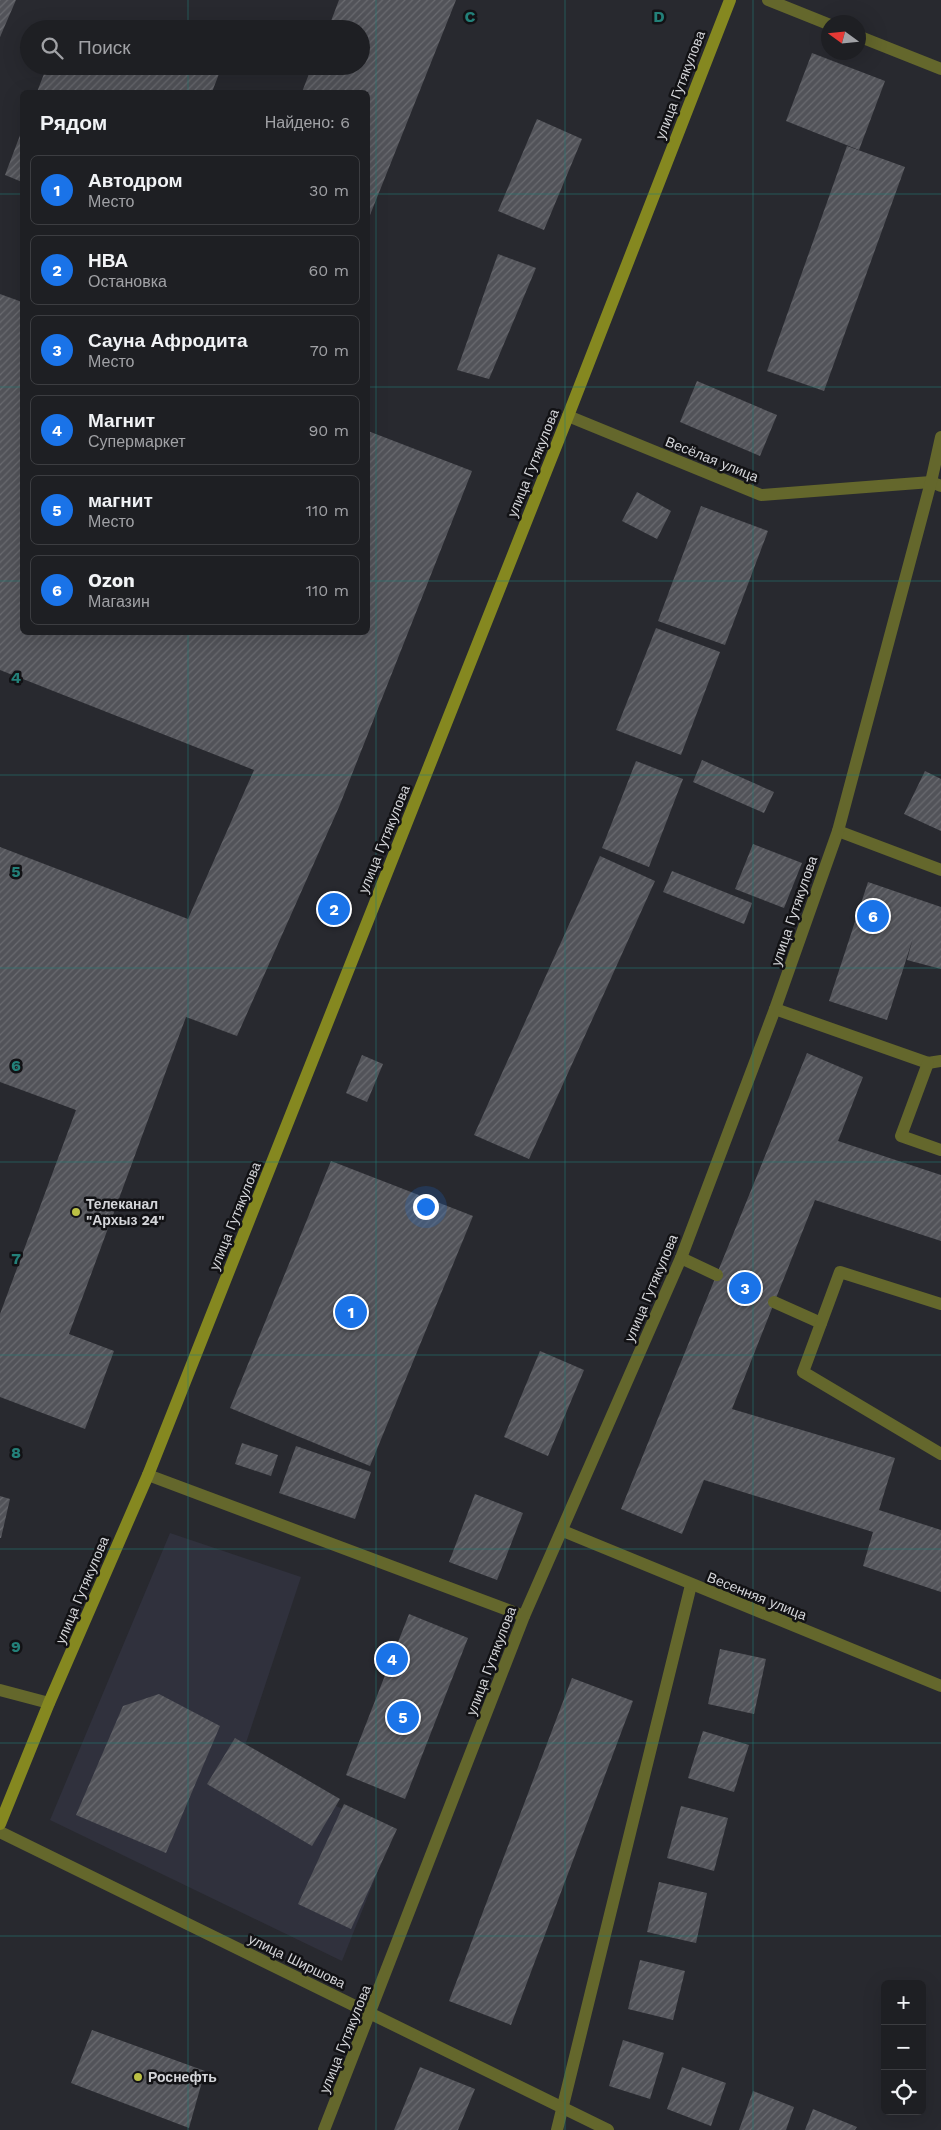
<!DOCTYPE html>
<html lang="ru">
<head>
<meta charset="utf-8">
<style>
  body { margin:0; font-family:"Work Sans",sans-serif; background:#26272b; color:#f1f3f6 }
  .controls { position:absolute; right:15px; bottom:15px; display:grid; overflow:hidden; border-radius:8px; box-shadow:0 5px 20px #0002 }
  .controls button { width:45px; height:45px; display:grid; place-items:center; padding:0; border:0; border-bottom:1px solid #3c3d41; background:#1e1f23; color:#f1f3f6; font:25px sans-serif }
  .compass { position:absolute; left:821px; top:15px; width:45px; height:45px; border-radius:50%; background:#1e1f23; box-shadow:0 5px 20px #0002; rotate:285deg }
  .you { position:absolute; left:425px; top:1206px; width:18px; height:18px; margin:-12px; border:4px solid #fff; border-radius:50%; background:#1a73e8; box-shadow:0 0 0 8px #1a73e833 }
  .badge { display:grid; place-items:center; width:32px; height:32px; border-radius:50%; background:#1a73e8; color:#fff; font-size:16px; font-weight:700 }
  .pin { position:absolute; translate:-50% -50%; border:2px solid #fff; box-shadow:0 1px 5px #0006 }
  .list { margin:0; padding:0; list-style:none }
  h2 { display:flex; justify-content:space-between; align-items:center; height:65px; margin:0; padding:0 20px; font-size:21px }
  h2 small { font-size:16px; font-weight:400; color:#a1a2a6 }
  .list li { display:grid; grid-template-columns:32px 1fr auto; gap:15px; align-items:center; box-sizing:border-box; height:70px; margin:0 10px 10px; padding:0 10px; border:1px solid #3c3d41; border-radius:8px }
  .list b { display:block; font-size:19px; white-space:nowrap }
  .list p { margin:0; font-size:16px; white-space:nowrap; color:#a1a2a6 }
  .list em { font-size:16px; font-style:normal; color:#a1a2a6 }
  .icon { flex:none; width:28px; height:28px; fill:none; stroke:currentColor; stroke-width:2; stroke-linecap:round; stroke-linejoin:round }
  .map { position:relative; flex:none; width:941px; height:2130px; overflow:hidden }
  .search { position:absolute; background:#1e1f23; box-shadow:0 5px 20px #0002; left:20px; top:20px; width:350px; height:55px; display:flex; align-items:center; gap:12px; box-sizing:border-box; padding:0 18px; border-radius:28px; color:#a1a2a6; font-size:19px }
  .panel { position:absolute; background:#1e1f23; box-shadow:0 5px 20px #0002; left:20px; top:90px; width:350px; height:545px; border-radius:8px }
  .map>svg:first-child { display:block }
</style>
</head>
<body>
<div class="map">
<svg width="941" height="2130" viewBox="0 0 941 2130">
  <defs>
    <pattern id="building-hatch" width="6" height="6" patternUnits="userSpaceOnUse" patternTransform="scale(1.25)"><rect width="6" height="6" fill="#525359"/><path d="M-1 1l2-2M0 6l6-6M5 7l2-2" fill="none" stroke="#6a6b70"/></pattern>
  </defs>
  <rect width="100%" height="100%" fill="#28292f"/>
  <polygon fill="#30313d" points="170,1533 301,1577 239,1764 394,1831 342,1961 50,1820"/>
  <g fill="url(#building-hatch)">
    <polygon points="0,0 16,0 0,37"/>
    <polygon points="339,0 456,0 368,220 368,92 302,92 312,66 361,66 361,29 328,29"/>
    <polygon points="812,53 885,81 859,150 786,121"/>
    <polygon points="47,66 108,68 222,66 212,92 37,92"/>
    <polygon points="537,119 582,139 544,230 498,211"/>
    <polygon points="22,130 22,182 5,175"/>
    <polygon points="847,146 905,167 824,391 767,371"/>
    <polygon points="498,254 536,268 489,379 457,370"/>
    <polygon points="0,294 22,302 22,632 368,632 368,431 472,471 339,807 237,1036 186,1017 69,1334 114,1351 85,1429 0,1397 0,1314 76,1110 0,1082 0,847 188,919 254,770 0,670"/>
    <polygon points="697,381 777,415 760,456 680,422"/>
    <polygon points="637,492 671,511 657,539 622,521"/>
    <polygon points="701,506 768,531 725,645 658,621"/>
    <polygon points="656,628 720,652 681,755 616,730"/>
    <polygon points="702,760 774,792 764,813 693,782"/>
    <polygon points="636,761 683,779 649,867 602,848"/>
    <polygon points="925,771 941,779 941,831 904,814"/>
    <polygon points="753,844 802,863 784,908 735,889"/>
    <polygon points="600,856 655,881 529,1159 474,1135"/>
    <polygon points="672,871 752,903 744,924 663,892"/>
    <polygon points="868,882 941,907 941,969 907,960 913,938 887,1020 829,1001"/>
    <polygon points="807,1053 863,1077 838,1141 941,1175 941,1241 815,1200 732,1409 895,1458 879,1510 941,1530 941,1592 863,1566 873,1532 704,1480 682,1534 621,1509"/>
    <polygon points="362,1055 383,1064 367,1102 346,1093"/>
    <polygon points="331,1161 473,1216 370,1466 230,1408"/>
    <polygon points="540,1351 584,1370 548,1456 504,1437"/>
    <polygon points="242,1443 278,1455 271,1476 235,1464"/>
    <polygon points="296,1446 371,1472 355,1519 279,1493"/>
    <polygon points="475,1494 523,1513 497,1580 449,1562"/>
    <polygon points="0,1496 10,1499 1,1538 0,1538"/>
    <polygon points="409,1614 468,1638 405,1799 346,1775"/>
    <polygon points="720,1649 766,1659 754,1714 708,1704"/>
    <polygon points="572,1678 633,1701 511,2025 449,2001"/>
    <polygon points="159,1694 220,1726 166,1853 76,1815 123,1706"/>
    <polygon points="703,1731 749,1745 734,1792 688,1778"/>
    <polygon points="235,1738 340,1799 312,1846 207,1784"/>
    <polygon points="344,1804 397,1829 351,1929 298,1904"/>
    <polygon points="681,1806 728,1818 714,1871 667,1858"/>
    <polygon points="659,1882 707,1893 696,1943 647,1932"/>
    <polygon points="640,1960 685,1971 673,2020 628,2009"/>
    <polygon points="92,2030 205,2071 189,2128 71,2083"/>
    <polygon points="623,2040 664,2053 650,2099 609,2086"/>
    <polygon points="420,2067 475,2089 458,2130 394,2130"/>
    <polygon points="682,2067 726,2083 711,2126 667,2109"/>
    <polygon points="753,2091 794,2107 786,2130 739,2130"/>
    <polygon points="813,2109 857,2127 855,2130 805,2130"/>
  </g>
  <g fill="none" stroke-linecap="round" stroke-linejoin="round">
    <g stroke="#64672c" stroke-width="12">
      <polyline points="775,1009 928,1063 941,1061"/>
      <polyline points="928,1063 901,1136 941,1150"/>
      <polyline points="681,1258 717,1275"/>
      <polyline points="774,1302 821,1323"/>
      <polyline points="941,1304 840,1272 803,1372 941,1454"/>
      <polyline points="557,2130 691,1585"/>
    </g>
    <g stroke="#64672c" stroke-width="12">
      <polyline points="768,0 828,24"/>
      <polyline points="858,36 941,69"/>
      <polyline points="568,416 761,495 931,482 941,486"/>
      <polyline points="838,831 941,870"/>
      <polyline points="148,1475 524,1616"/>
      <polyline points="563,1531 941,1686"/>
      <polyline points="0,1690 49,1703"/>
      <polyline points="0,1832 608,2130"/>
      <polyline points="324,2130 524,1616 681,1258 775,1009 838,831 931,482 941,437"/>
    </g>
    <polyline stroke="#858820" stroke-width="12" points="0,1824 49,1703 148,1475 568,416 730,0"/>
  </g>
  <path fill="none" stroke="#238079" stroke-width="1" stroke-opacity="0.55" d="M188 0V29M376 0V2130M565 0V2130M753 0V2130M188 66V92M0 194H22M368 194H941M0 387H22M368 387H941M0 581H22M368 581H941M188 632V2130M0 775H941M0 968H941M0 1162H941M0 1355H941M0 1549H941M0 1743H941M0 1936H941"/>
  <g fill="#bbc045" stroke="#121215" stroke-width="2">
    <circle cx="76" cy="1212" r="5"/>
    <circle cx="138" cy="2077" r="5"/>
  </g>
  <g text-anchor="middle" stroke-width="5" stroke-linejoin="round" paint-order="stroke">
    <g font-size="14" fill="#d4d5d9" stroke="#121215">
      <text transform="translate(680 85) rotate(-69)" y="5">улица Гутякулова</text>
      <text transform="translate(712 459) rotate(22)" y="5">Весёлая улица</text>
      <text transform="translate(533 463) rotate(-68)" y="5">улица Гутякулова</text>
      <text transform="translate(384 839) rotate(-68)" y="5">улица Гутякулова</text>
      <text transform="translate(794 911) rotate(-71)" y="5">улица Гутякулова</text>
      <text transform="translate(235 1216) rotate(-68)" y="5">улица Гутякулова</text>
      <text transform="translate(651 1288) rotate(-67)" y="5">улица Гутякулова</text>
      <text transform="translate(82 1590) rotate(-67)" y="5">улица Гутякулова</text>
      <text transform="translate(757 1596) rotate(22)" y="5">Весенняя улица</text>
      <text transform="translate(491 1661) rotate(-69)" y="5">улица Гутякулова</text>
      <text transform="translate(297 1961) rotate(26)" y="5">улица Ширшова</text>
      <text transform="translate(345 2039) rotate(-68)" y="5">улица Гутякулова</text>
    </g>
    <g font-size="14" font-weight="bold" fill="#d4d5d9" stroke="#121215" text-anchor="start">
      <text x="86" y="1209">Телеканал<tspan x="86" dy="16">"Архыз 24"</tspan></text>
      <text x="148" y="2082">Роснефть</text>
    </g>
  </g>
  <g font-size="16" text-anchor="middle" font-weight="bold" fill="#238079" stroke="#121215" stroke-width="5" stroke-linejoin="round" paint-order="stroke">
    <text x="470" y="22">C</text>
    <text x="659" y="22">D</text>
    <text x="16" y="683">4</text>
    <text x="16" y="877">5</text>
    <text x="16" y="1071">6</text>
    <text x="16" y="1264">7</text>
    <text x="16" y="1458">8</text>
    <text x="16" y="1652">9</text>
  </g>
</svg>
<div class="controls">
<button>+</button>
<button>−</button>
<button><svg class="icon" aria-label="locate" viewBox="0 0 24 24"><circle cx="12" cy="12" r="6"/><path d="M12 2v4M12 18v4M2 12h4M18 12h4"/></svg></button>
</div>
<svg class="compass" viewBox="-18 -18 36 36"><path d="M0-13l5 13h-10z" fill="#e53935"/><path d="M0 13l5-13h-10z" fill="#a1a2a6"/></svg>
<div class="you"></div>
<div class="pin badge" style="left:351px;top:1312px">1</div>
<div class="pin badge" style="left:334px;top:909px">2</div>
<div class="pin badge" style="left:745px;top:1288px">3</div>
<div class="pin badge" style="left:392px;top:1659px">4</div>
<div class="pin badge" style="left:403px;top:1717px">5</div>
<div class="pin badge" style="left:873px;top:916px">6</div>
<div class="search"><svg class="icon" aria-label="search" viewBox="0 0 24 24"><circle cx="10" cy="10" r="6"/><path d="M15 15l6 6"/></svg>Поиск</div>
<section class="panel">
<h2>Рядом<small>Найдено: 6</small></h2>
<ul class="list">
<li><span class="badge">1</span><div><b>Автодром</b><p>Место</p></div><em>30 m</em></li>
<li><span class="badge">2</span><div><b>НВА</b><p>Остановка</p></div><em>60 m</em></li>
<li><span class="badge">3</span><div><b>Сауна Афродита</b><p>Место</p></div><em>70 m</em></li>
<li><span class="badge">4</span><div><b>Магнит</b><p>Супермаркет</p></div><em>90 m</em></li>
<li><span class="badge">5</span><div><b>магнит</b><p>Место</p></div><em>110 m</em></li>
<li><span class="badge">6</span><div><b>Ozon</b><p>Магазин</p></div><em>110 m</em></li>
</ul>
</section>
</div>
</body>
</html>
